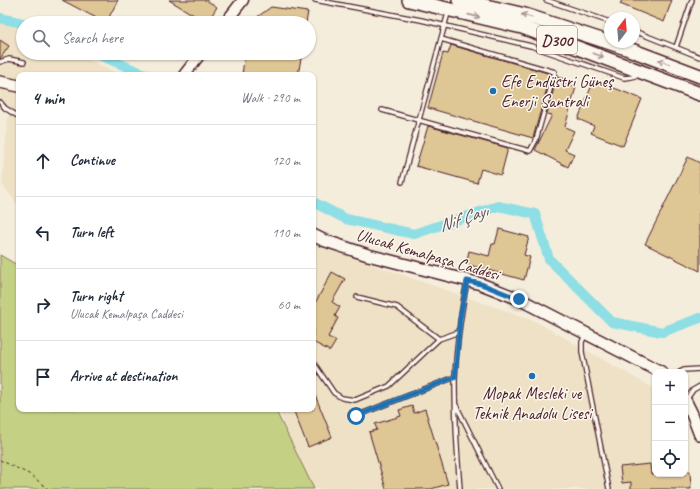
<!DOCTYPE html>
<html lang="en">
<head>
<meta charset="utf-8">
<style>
  body { margin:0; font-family:Caveat,sans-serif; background:#f6f6f7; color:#1f2937 }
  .controls { position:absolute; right:12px; bottom:12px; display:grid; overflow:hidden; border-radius:8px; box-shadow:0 1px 3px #0004 }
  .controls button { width:36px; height:36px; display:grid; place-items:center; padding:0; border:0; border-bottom:1px solid #e0e1e3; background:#fff; color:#1f2937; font:20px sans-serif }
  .compass { position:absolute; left:604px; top:12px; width:36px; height:36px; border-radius:50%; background:#fff; box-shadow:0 1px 3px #0004; rotate:16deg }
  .stop { position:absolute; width:12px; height:12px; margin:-9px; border:3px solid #1f6fb2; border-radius:50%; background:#fff }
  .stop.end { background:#1f6fb2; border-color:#fff; box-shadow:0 1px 4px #0008 }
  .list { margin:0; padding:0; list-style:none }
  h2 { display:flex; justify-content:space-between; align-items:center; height:52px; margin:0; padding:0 16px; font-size:17px }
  h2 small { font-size:13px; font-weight:400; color:#747a83 }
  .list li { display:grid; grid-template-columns:26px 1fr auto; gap:12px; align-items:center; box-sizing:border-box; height:72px; padding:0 16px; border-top:1px solid #e0e1e3 }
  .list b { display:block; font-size:15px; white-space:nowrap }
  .list p { margin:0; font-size:13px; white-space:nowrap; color:#747a83 }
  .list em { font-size:13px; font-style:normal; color:#747a83 }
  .icon { flex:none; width:22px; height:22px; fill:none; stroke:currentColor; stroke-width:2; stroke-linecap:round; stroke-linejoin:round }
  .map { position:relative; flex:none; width:700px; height:489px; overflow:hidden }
  .search { position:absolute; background:#fff; box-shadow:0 1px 3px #0004; left:16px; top:16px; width:300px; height:44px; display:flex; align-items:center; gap:10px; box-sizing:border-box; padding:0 14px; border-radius:22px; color:#747a83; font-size:15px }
  .panel { position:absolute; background:#fff; box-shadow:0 1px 3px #0004; left:16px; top:72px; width:300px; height:340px; border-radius:8px }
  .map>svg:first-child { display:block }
</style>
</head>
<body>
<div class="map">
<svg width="700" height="489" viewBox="0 0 700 489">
  <rect width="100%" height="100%" fill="#f5eddb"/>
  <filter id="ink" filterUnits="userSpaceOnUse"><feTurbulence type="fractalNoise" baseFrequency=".025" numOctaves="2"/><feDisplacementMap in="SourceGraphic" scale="8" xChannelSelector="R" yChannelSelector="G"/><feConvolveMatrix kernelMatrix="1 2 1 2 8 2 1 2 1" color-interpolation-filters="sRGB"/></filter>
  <g filter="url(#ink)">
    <g fill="#eee1c6">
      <polygon points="0,15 23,27 23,53 76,53 120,75 19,75 19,207 2,184 9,106 0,104"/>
      <polygon points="313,244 535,321 655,389 655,474 685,489 310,489 278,409 313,409"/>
    </g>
    <polygon fill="#c4d084" stroke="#877858" points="0,255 19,266 19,409 275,409 314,489 0,489"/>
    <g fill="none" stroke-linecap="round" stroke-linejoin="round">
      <g stroke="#8ddee5" stroke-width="10">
        <polyline points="0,18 23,23"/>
        <polyline points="94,53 147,75"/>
        <polyline points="313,202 346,219 414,234 498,206 535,214 549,259 612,322 662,332 700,318"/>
      </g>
    </g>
    <g fill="#dfc695" stroke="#4a1f2b">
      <polygon points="62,0 118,0 106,23"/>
      <polygon points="169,0 206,0 217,7 207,23"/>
      <polygon points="622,0 672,0 664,22 620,4"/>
      <polygon points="271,7 308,12 306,23 249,23"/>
      <polygon points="0,40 9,46 0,59"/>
      <polygon points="451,45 551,74 533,138 428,108 443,53 448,54"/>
      <polygon points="245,53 302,53 298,75 242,75"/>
      <polygon points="557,77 565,79 563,84 576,87 565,127 574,131 565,150 574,154 568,167 535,150 552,115 547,114"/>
      <polygon points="594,80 642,99 623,146 591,133 594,126 578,119"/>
      <polygon points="428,126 508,148 501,175 481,169 477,183 416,166"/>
      <polygon points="688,157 700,163 700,271 645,244"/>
      <polygon points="499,229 529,237 524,255 530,257 524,280 466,264 469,251 489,256 492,244 495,244"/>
      <polygon points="332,272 345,279 332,302 340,307 335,316 338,318 328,337 336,341 330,351 313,342 313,307"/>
      <polygon points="313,390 332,437 308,447 293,409 313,409"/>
      <polygon points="412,406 414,413 425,409 448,484 431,489 386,489 369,432 377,430 375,424 401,416 399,410"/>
      <polygon points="650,464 651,474 685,474 685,471 690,471 691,489 631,489 631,482 622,483 620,467"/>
    </g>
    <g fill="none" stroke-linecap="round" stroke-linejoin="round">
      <defs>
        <g id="lane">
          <path d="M315 0 421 20 531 46 624 78C629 77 635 78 638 74"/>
          <polyline points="546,0 610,22"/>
          <polyline points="634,31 700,57"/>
          <polyline points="676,47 692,0"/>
          <polyline points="0,62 9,59 24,62"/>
          <polyline points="0,102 5,108 16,115"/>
          <polyline points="382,110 530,151 536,140 555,72 441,39"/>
          <polyline points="402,182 448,13"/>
          <polyline points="357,297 397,307 439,339"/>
          <polyline points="585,335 582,342 582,352 609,489"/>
          <polyline points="313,362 334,393 342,398 355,400 389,386 439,339 459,332"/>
          <polyline points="680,372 684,370 700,369"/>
          <polyline points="686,400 693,390 700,386"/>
          <polyline points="456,405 498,489"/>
          <polyline points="356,416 455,377"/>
          <path d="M460 489C457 452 455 415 455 379 456 346 461 313 467 281"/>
        </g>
        <g id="secondary">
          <polyline points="225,23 243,0"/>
          <polyline points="184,75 201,53"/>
        </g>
        <g id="primary">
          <polyline points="0,82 19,86"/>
          <polyline points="313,235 323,240 368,255 481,284 519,299 661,372"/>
          <polyline points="685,400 692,414 700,435"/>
        </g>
        <g id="highway">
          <polyline points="409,0 522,27 700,94"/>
          <polyline points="459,0 525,15 626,48 700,76"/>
        </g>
      </defs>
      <use href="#lane" stroke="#4a1f2b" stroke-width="6"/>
      <use href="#secondary" stroke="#4a1f2b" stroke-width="13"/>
      <use href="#primary" stroke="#4a1f2b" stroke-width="14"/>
      <use href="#highway" stroke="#4a1f2b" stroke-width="16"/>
      <polyline stroke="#4a1f2b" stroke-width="1" stroke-dasharray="3 3" stroke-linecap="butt" points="0,460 31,475 48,489"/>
      <use href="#lane" stroke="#fbf7ec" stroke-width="3.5"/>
      <use href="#secondary" stroke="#fbf7ec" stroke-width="10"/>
      <use href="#primary" stroke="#fbf7ec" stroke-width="11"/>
      <use href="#highway" stroke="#fbf7ec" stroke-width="13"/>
    </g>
    <defs><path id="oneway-shaft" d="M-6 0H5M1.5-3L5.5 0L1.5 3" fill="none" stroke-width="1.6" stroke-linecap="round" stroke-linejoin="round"/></defs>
    <g stroke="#ab9695">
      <use href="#oneway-shaft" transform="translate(474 16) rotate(13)"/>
      <use href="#oneway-shaft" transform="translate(527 16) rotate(-164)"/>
      <use href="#oneway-shaft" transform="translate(598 55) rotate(20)"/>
      <use href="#oneway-shaft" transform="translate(664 62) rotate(-159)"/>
    </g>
  </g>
  <g fill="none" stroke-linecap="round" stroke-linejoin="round" filter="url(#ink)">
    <polyline stroke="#1f6fb2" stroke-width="5" points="356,416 455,377 460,319 467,281 481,284 519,299"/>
  </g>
  <g fill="#1f6fb2" stroke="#fbf7ec" stroke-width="1.5">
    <circle cx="493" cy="91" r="4"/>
    <circle cx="532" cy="376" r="4"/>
  </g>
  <g text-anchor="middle" stroke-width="3" stroke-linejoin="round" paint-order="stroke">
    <rect fill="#fbf7ec" stroke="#7f6065" stroke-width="1" x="537" y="26" width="40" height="28" rx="3"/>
    <g font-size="16" font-weight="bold" fill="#4a1f2b">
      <text x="557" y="46">D300</text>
    </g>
    <g font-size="17" fill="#4a1f2b" stroke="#fbf7ec" text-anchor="start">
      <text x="501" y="87">Efe Endüstri Güneş<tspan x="501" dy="20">Enerji Santrali</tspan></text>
      <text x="532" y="399" text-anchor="middle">Mopak Mesleki ve<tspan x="532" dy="20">Teknik Anadolu Lisesi</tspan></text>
    </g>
    <g font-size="17" fill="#4a1f2b" stroke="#fbf7ec">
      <text transform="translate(428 254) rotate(16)" y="6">Ulucak Kemalpaşa Caddesi</text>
    </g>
    <g font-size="18" font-style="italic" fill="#5b4f5a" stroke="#fbf7ec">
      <text transform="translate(463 218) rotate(-19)" y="6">Nif Çayı</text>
    </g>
  </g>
</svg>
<div class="controls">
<button>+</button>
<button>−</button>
<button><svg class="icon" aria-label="locate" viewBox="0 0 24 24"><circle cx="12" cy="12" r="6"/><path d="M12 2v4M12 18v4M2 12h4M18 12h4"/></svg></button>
</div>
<svg class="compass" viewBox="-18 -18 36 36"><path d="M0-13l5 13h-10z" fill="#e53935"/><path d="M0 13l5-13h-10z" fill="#747a83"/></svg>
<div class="stop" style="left:356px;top:416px"></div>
<div class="stop end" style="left:519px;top:299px"></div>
<div class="search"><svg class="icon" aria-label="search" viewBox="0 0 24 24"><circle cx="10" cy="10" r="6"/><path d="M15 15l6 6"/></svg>Search here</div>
<section class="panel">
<h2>4 min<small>Walk · 290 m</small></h2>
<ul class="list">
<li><svg class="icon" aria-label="ahead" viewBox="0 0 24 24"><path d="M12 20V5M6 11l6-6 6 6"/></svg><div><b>Continue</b></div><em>120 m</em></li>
<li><svg class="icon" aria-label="left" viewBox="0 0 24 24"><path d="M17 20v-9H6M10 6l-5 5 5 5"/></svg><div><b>Turn left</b></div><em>110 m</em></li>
<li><svg class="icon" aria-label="right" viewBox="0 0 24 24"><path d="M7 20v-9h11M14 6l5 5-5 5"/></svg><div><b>Turn right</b><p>Ulucak Kemalpaşa Caddesi</p></div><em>60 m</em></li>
<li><svg class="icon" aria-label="arrive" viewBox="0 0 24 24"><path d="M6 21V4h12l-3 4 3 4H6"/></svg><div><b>Arrive at destination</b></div></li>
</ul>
</section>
</div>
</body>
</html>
